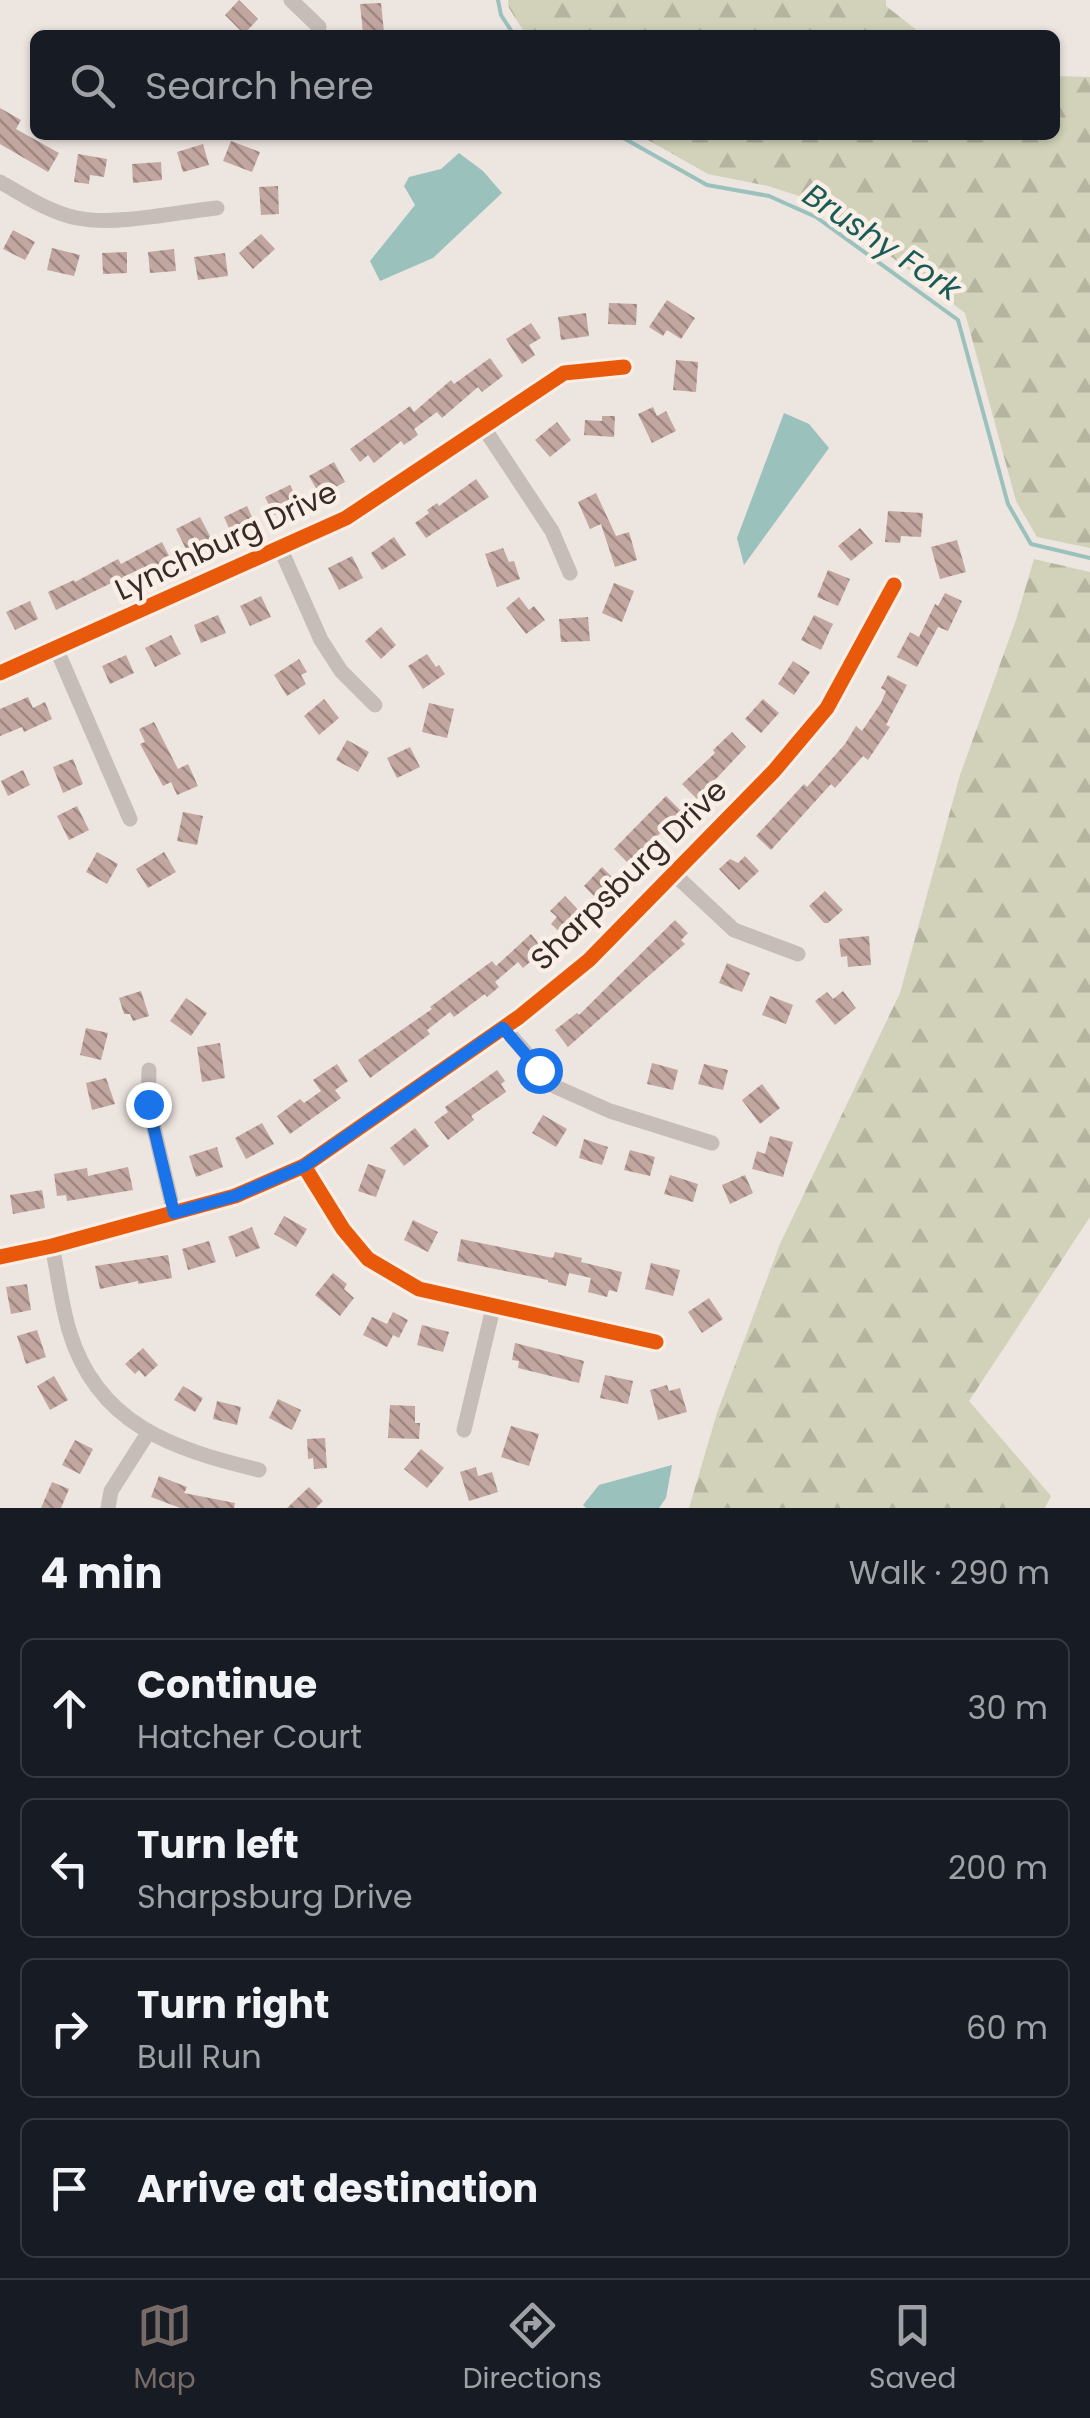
<!DOCTYPE html>
<html lang="en">
<head>
<meta charset="utf-8">
<style>
  body { margin:0; font-family:Poppins,sans-serif; background:#242831; color:#f1f3f6 }
  .stop { position:absolute; width:30px; height:30px; margin:-22px; border:8px solid #1a73e8; border-radius:50%; background:#fff }
  .stop.end { background:#1a73e8; border-color:#fff; box-shadow:0 2px 10px #0008 }
  .list { margin:0; padding:0; list-style:none }
  h2 { display:flex; justify-content:space-between; align-items:center; height:130px; margin:0; padding:0 40px; font-size:42px }
  h2 small { font-size:32px; font-weight:400; color:#9ea1a6 }
  .list li { display:grid; grid-template-columns:65px 1fr auto; gap:30px; align-items:center; box-sizing:border-box; height:140px; margin:0 20px 20px; padding:0 20px; border:2px solid #363941; border-radius:15px }
  .list b { display:block; font-size:38px; white-space:nowrap }
  .list p { margin:0; font-size:32px; white-space:nowrap; color:#9ea1a6 }
  .list em { font-size:32px; font-style:normal; color:#9ea1a6 }
  .icon { flex:none; width:55px; height:55px; fill:none; stroke:currentColor; stroke-width:2; stroke-linecap:round; stroke-linejoin:round }
  .map { position:relative; flex:none; width:1090px; height:1508px; overflow:hidden }
  .search { position:absolute; background:#171b24; box-shadow:0 2px 8px #0004; left:30px; right:30px; top:30px; height:110px; display:flex; align-items:center; gap:25px; box-sizing:border-box; padding:0 35px; border-radius:15px; color:#9ea1a6; font-size:38px }
  .sheet { height:770px; background:#171b24 }
  nav { display:flex; justify-content:space-around; align-items:center; box-sizing:border-box; height:140px; border-top:2px solid #363941; background:#171b24; font-size:28px; color:#9ea1a6 }
  nav a { display:grid; justify-items:center; gap:5px }
  nav .on { color:#776b68 }
  .map>svg:first-child { display:block }
</style>
</head>
<body>
<div class="map">
<svg width="1090" height="1508" viewBox="0 0 1090 1508">
  <defs>
    <pattern id="forest-firs" width="22" height="20" patternUnits="userSpaceOnUse" patternTransform="scale(2.5)"><rect width="22" height="20" fill="#d1d2b9"/><path d="M5 1l3.5 6h-7zM16 11l3.5 6h-7z" fill="#b4b49f"/></pattern>
    <pattern id="building-back-hatch" width="6" height="6" patternUnits="userSpaceOnUse" patternTransform="scale(2.5)"><rect width="6" height="6" fill="#c2a6a0"/><path d="M-1 5l2 2M0 0l6 6M5-1l2 2" fill="none" stroke="#9e8782"/></pattern>
  </defs>
  <rect width="100%" height="100%" fill="#ede5e0"/>
  <g fill="url(#forest-firs)">
    <polygon points="508,0 886,0 886,6 923,35 526,35 509,8"/>
    <polygon points="1055,76 1090,77 1090,548 1037,537 1016,501 965,313 821,203 768,186 708,174 639,135 1055,135"/>
    <polygon points="1034,559 1090,572 1090,1217 969,1401 1051,1496 1045,1508 689,1508 717,1413 780,1244 900,993 960,775 1016,620"/>
  </g>
  <g fill="#9ac1bc">
    <polygon points="459,153 483,171 502,193 433,258 380,281 370,261 415,205 404,186 409,177 441,169"/>
    <polygon points="784,413 809,424 829,448 744,565 737,538"/>
    <polygon points="672,1465 666,1498 659,1508 586,1508 583,1505 599,1485"/>
  </g>
  <g fill="none" stroke-linecap="round" stroke-linejoin="round">
    <g stroke="#9ac1bc" stroke-width="4">
      <polyline points="498,0 501,15 514,35"/>
      <polyline points="618,135 707,185 769,196 816,217 958,320 1008,504 1031,544 1090,558"/>
    </g>
  </g>
  <g fill="url(#building-back-hatch)">
    <polygon points="239,0 258,19 244,34 225,15"/>
    <polygon points="381,3 384,32 363,33 360,4"/>
    <polygon points="0,108 21,120 16,129 59,153 48,172 0,144"/>
    <polygon points="231,141 260,152 252,172 223,161"/>
    <polygon points="203,144 209,165 183,172 177,152"/>
    <polygon points="78,154 107,159 104,177 90,175 89,184 74,182"/>
    <polygon points="161,162 162,180 133,183 132,164"/>
    <polygon points="278,186 279,214 261,215 259,187"/>
    <polygon points="13,230 35,242 25,260 3,249"/>
    <polygon points="261,234 275,249 253,269 239,253"/>
    <polygon points="52,248 80,255 74,276 47,270"/>
    <polygon points="174,249 176,271 150,273 148,252"/>
    <polygon points="127,252 127,273 103,274 102,253"/>
    <polygon points="225,253 228,276 198,280 194,257"/>
    <polygon points="667,300 695,318 681,339 667,330 663,336 649,327"/>
    <polygon points="609,303 637,304 636,325 608,324"/>
    <polygon points="586,313 589,336 561,340 558,317"/>
    <polygon points="531,323 541,338 529,345 535,355 522,364 506,339"/>
    <polygon points="490,358 503,376 482,392 478,387 442,418 437,412 414,429 418,435 404,445 401,441 374,463 368,455 360,462 350,449 410,406 414,412 451,380 454,384"/>
    <polygon points="676,360 698,362 696,392 673,390"/>
    <polygon points="653,407 657,416 666,411 676,431 652,443 638,414"/>
    <polygon points="602,416 615,416 614,437 584,435 585,420 602,421"/>
    <polygon points="557,422 571,440 550,457 535,440"/>
    <polygon points="334,462 345,482 330,490 327,485 317,490 309,476"/>
    <polygon points="476,479 489,497 426,538 415,523 429,513 427,510 437,503 439,506"/>
    <polygon points="290,485 299,503 274,515 265,497"/>
    <polygon points="596,493 616,536 629,532 637,560 615,567 601,524 590,529 578,502"/>
    <polygon points="247,506 256,526 233,537 224,517"/>
    <polygon points="888,511 923,513 921,537 901,536 900,543 885,542"/>
    <polygon points="200,517 213,542 189,555 176,529"/>
    <polygon points="860,528 873,543 851,561 838,546"/>
    <polygon points="394,537 406,555 382,570 371,553"/>
    <polygon points="957,540 966,572 940,579 931,547"/>
    <polygon points="162,542 171,560 145,574 142,568 56,610 48,592 74,580 75,582 118,559 121,564"/>
    <polygon points="503,548 509,562 514,561 520,579 497,587 485,554"/>
    <polygon points="352,556 363,578 339,590 328,568"/>
    <polygon points="828,570 850,579 838,606 817,597"/>
    <polygon points="614,583 634,591 622,622 602,613"/>
    <polygon points="945,593 962,601 948,631 938,627 917,667 897,657 910,632 919,637 935,604 938,606"/>
    <polygon points="261,596 271,617 250,626 240,606"/>
    <polygon points="519,597 529,610 534,606 545,620 526,634 506,608"/>
    <polygon points="30,601 38,619 15,630 6,612"/>
    <polygon points="218,615 226,633 201,643 194,625"/>
    <polygon points="814,615 833,624 821,650 801,640"/>
    <polygon points="588,617 590,641 561,642 559,619"/>
    <polygon points="381,627 396,645 381,659 365,641"/>
    <polygon points="171,635 181,654 155,667 145,648"/>
    <polygon points="427,654 436,667 439,665 445,674 423,689 408,666"/>
    <polygon points="126,655 134,673 110,684 102,666"/>
    <polygon points="299,659 307,672 301,675 306,684 287,696 274,675"/>
    <polygon points="793,661 810,672 794,695 778,684"/>
    <polygon points="888,675 907,685 886,725 890,727 868,760 863,756 835,788 831,784 771,850 756,836 804,784 807,787 845,744 856,726 862,731 881,703 886,691 881,688"/>
    <polygon points="28,697 33,708 45,702 52,719 24,732 22,727 0,736 0,709"/>
    <polygon points="324,699 339,718 319,735 304,716"/>
    <polygon points="763,699 779,713 761,733 745,719"/>
    <polygon points="429,703 454,709 447,738 422,732"/>
    <polygon points="154,722 178,769 188,764 198,786 177,795 171,782 163,786 140,744 145,742 139,729"/>
    <polygon points="732,732 746,747 697,799 682,784 715,753 713,750"/>
    <polygon points="347,740 369,752 358,772 336,760"/>
    <polygon points="410,747 420,767 397,778 387,758"/>
    <polygon points="73,759 83,784 63,793 53,767"/>
    <polygon points="23,770 30,785 8,796 1,781"/>
    <polygon points="666,796 681,811 630,865 614,849"/>
    <polygon points="77,806 89,830 69,840 57,816"/>
    <polygon points="183,812 203,816 197,845 177,841"/>
    <polygon points="97,852 118,864 107,884 86,872"/>
    <polygon points="164,852 176,872 148,888 136,869"/>
    <polygon points="745,856 759,871 739,890 719,869 730,859 738,863"/>
    <polygon points="602,867 618,883 599,901 584,886"/>
    <polygon points="825,891 843,910 828,923 824,923 809,906"/>
    <polygon points="565,896 583,915 563,935 551,924 557,917 550,911"/>
    <polygon points="675,920 688,933 681,940 685,944 568,1047 555,1030 577,1013 579,1015"/>
    <polygon points="531,934 544,950 523,968 518,962 495,982 499,987 487,997 485,994 454,1017 450,1012 427,1030 430,1034 370,1078 358,1060 432,1009 430,1007 492,961 496,966"/>
    <polygon points="869,936 871,965 848,967 847,956 841,957 839,939"/>
    <polygon points="727,963 750,973 742,992 719,983"/>
    <polygon points="141,991 149,1016 133,1021 130,1014 124,1014 119,998"/>
    <polygon points="843,991 856,1008 835,1025 815,1001 827,992 833,999"/>
    <polygon points="770,996 793,1005 786,1024 762,1015"/>
    <polygon points="186,998 207,1013 191,1036 170,1021"/>
    <polygon points="86,1028 108,1033 101,1060 80,1055"/>
    <polygon points="220,1043 225,1078 202,1082 197,1047"/>
    <polygon points="652,1063 678,1070 673,1090 647,1084"/>
    <polygon points="337,1064 348,1081 335,1090 341,1098 290,1134 277,1116 300,1099 304,1103 321,1091 313,1080"/>
    <polygon points="704,1064 728,1070 723,1090 698,1084"/>
    <polygon points="497,1070 505,1081 501,1084 506,1092 471,1116 474,1120 448,1140 434,1122 448,1112 445,1107"/>
    <polygon points="106,1078 115,1104 92,1110 86,1083"/>
    <polygon points="762,1084 780,1108 760,1124 742,1100"/>
    <polygon points="543,1115 567,1129 556,1147 532,1133"/>
    <polygon points="262,1123 274,1144 246,1159 235,1138"/>
    <polygon points="415,1128 429,1146 404,1166 390,1148"/>
    <polygon points="770,1136 793,1142 783,1177 752,1169 757,1151 765,1154"/>
    <polygon points="584,1139 608,1147 602,1165 579,1158"/>
    <polygon points="217,1147 223,1167 196,1177 189,1156"/>
    <polygon points="630,1150 655,1157 650,1176 624,1170"/>
    <polygon points="368,1164 386,1170 376,1197 358,1191"/>
    <polygon points="128,1167 133,1190 67,1201 66,1195 57,1196 54,1174 87,1168 88,1176"/>
    <polygon points="670,1175 698,1184 693,1202 664,1194"/>
    <polygon points="745,1175 753,1193 730,1204 722,1185"/>
    <polygon points="42,1190 45,1208 13,1214 10,1195"/>
    <polygon points="284,1216 307,1229 296,1247 274,1234"/>
    <polygon points="413,1220 438,1232 428,1252 404,1240"/>
    <polygon points="252,1227 260,1248 236,1257 228,1237"/>
    <polygon points="461,1239 553,1258 555,1252 582,1258 581,1262 622,1272 617,1292 609,1290 607,1297 588,1292 591,1278 569,1273 566,1286 548,1282 548,1280 457,1261"/>
    <polygon points="209,1241 216,1262 188,1270 182,1249"/>
    <polygon points="168,1255 172,1278 138,1284 138,1281 100,1289 95,1266"/>
    <polygon points="651,1263 680,1270 673,1296 645,1289"/>
    <polygon points="333,1273 347,1284 344,1289 354,1298 340,1316 315,1295"/>
    <polygon points="27,1284 31,1310 11,1314 6,1287"/>
    <polygon points="709,1298 723,1319 702,1333 688,1312"/>
    <polygon points="393,1312 408,1320 399,1338 393,1335 387,1347 363,1335 372,1317 387,1324"/>
    <polygon points="422,1325 449,1332 443,1352 417,1345"/>
    <polygon points="37,1330 46,1357 26,1364 17,1336"/>
    <polygon points="515,1343 584,1361 579,1383 518,1368 519,1361 512,1360"/>
    <polygon points="143,1348 158,1365 145,1377 139,1370 135,1374 125,1364"/>
    <polygon points="605,1375 633,1381 628,1404 600,1398"/>
    <polygon points="54,1376 68,1400 50,1410 37,1386"/>
    <polygon points="667,1385 669,1391 680,1388 687,1412 658,1420 650,1390"/>
    <polygon points="183,1386 203,1398 195,1412 174,1400"/>
    <polygon points="278,1399 301,1410 292,1430 269,1418"/>
    <polygon points="217,1401 241,1407 237,1425 213,1419"/>
    <polygon points="390,1405 415,1406 415,1423 420,1423 419,1439 388,1438"/>
    <polygon points="511,1426 539,1434 529,1466 501,1457"/>
    <polygon points="325,1438 327,1468 314,1469 313,1458 308,1459 307,1439"/>
    <polygon points="75,1440 93,1449 80,1474 62,1465"/>
    <polygon points="421,1449 444,1468 427,1488 404,1469"/>
    <polygon points="476,1467 478,1476 492,1472 498,1492 469,1501 460,1472"/>
    <polygon points="159,1476 187,1487 184,1493 235,1503 234,1508 180,1508 151,1497"/>
    <polygon points="52,1482 69,1489 61,1508 41,1508"/>
    <polygon points="309,1487 323,1501 316,1508 287,1508"/>
  </g>
  <g fill="none" stroke-linecap="round" stroke-linejoin="round">
    <g stroke="#c6bdb9" stroke-width="15">
      <polyline points="291,0 319,27"/>
      <path d="M0 182C24 195 50 213 77 218 118 226 176 212 217 208"/>
      <polyline points="482,425 552,531 570,573"/>
      <polyline points="281,550 321,640 341,671 375,705"/>
      <polyline points="56,648 130,819"/>
      <polyline points="0,673 346,518 564,373 624,367"/>
      <polyline points="674,874 734,930 798,954"/>
      <polyline points="503,1027 556,1087 610,1111 712,1143"/>
      <polyline points="149,1070 148,1103 174,1213"/>
      <polyline points="304,1166 343,1229 368,1259 419,1289 656,1342"/>
      <path d="M52 1246C58 1274 61 1303 69 1330 97 1425 173 1449 259 1470"/>
      <polyline points="0,1257 52,1246 235,1196 304,1166 519,1017 589,960 774,771 827,708 894,585"/>
      <polyline points="464,1430 494,1304"/>
      <polyline points="108,1508 111,1491 148,1433"/>
    </g>
    <defs>
      <g id="cycleway">
        <polyline points="0,673 346,518 564,373 624,367"/>
        <polyline points="304,1166 343,1229 368,1259 419,1289 656,1342"/>
        <polyline points="0,1257 52,1246 235,1196 304,1166 519,1017 589,960 774,771 827,708 894,585"/>
      </g>
    </defs>
    <use href="#cycleway" stroke="#faefe6" stroke-width="21"/>
    <use href="#cycleway" stroke="#e8590c" stroke-width="15"/>
  </g>
  <g fill="none" stroke-linecap="round" stroke-linejoin="round">
    <polyline stroke="#1a73e8" stroke-width="12" points="148,1104 174,1213 235,1196 304,1166 503,1028 539,1070"/>
  </g>
  <g text-anchor="middle" stroke-width="9" stroke-linejoin="round" paint-order="stroke">
    <g font-size="30" fill="#372a27" stroke="#faefe6">
      <text transform="translate(226 541) rotate(-25)" y="10">Lynchburg Drive</text>
      <text transform="translate(629 875) rotate(-44)" y="10">Sharpsburg Drive</text>
    </g>
    <g font-size="32" font-style="italic" fill="#1a5b58" stroke="#faefe6">
      <text transform="translate(882 242) rotate(34)" y="11">Brushy Fork</text>
    </g>
  </g>
</svg>
<div class="stop" style="left:539px;top:1070px"></div>
<div class="stop end" style="left:148px;top:1104px"></div>
<div class="search"><svg class="icon" aria-label="search" viewBox="0 0 24 24"><circle cx="10" cy="10" r="6"/><path d="M15 15l6 6"/></svg>Search here</div>
</div>
<section class="sheet">
<h2>4 min<small>Walk · 290 m</small></h2>
<ul class="list">
<li><svg class="icon" aria-label="ahead" viewBox="0 0 24 24"><path d="M12 20V5M6 11l6-6 6 6"/></svg><div><b>Continue</b><p>Hatcher Court</p></div><em>30 m</em></li>
<li><svg class="icon" aria-label="left" viewBox="0 0 24 24"><path d="M17 20v-9H6M10 6l-5 5 5 5"/></svg><div><b>Turn left</b><p>Sharpsburg Drive</p></div><em>200 m</em></li>
<li><svg class="icon" aria-label="right" viewBox="0 0 24 24"><path d="M7 20v-9h11M14 6l5 5-5 5"/></svg><div><b>Turn right</b><p>Bull Run</p></div><em>60 m</em></li>
<li><svg class="icon" aria-label="arrive" viewBox="0 0 24 24"><path d="M6 21V4h12l-3 4 3 4H6"/></svg><div><b>Arrive at destination</b></div></li>
</ul>
</section>
<nav>
<a class="on"><svg class="icon" aria-label="map" viewBox="0 0 24 24"><path d="M3 6l6-2 6 2 6-2v14l-6 2-6-2-6 2zM9 4v14M15 6v14"/></svg>Map</a>
<a><svg class="icon" aria-label="directions" viewBox="0 0 24 24"><path d="M12 3l9 9-9 9-9-9zM9 14v-3h6M13 9l2 2-2 2"/></svg>Directions</a>
<a><svg class="icon" aria-label="saved" viewBox="0 0 24 24"><path d="M7 4h10v16l-5-4-5 4z"/></svg>Saved</a>
</nav>
</body>
</html>
